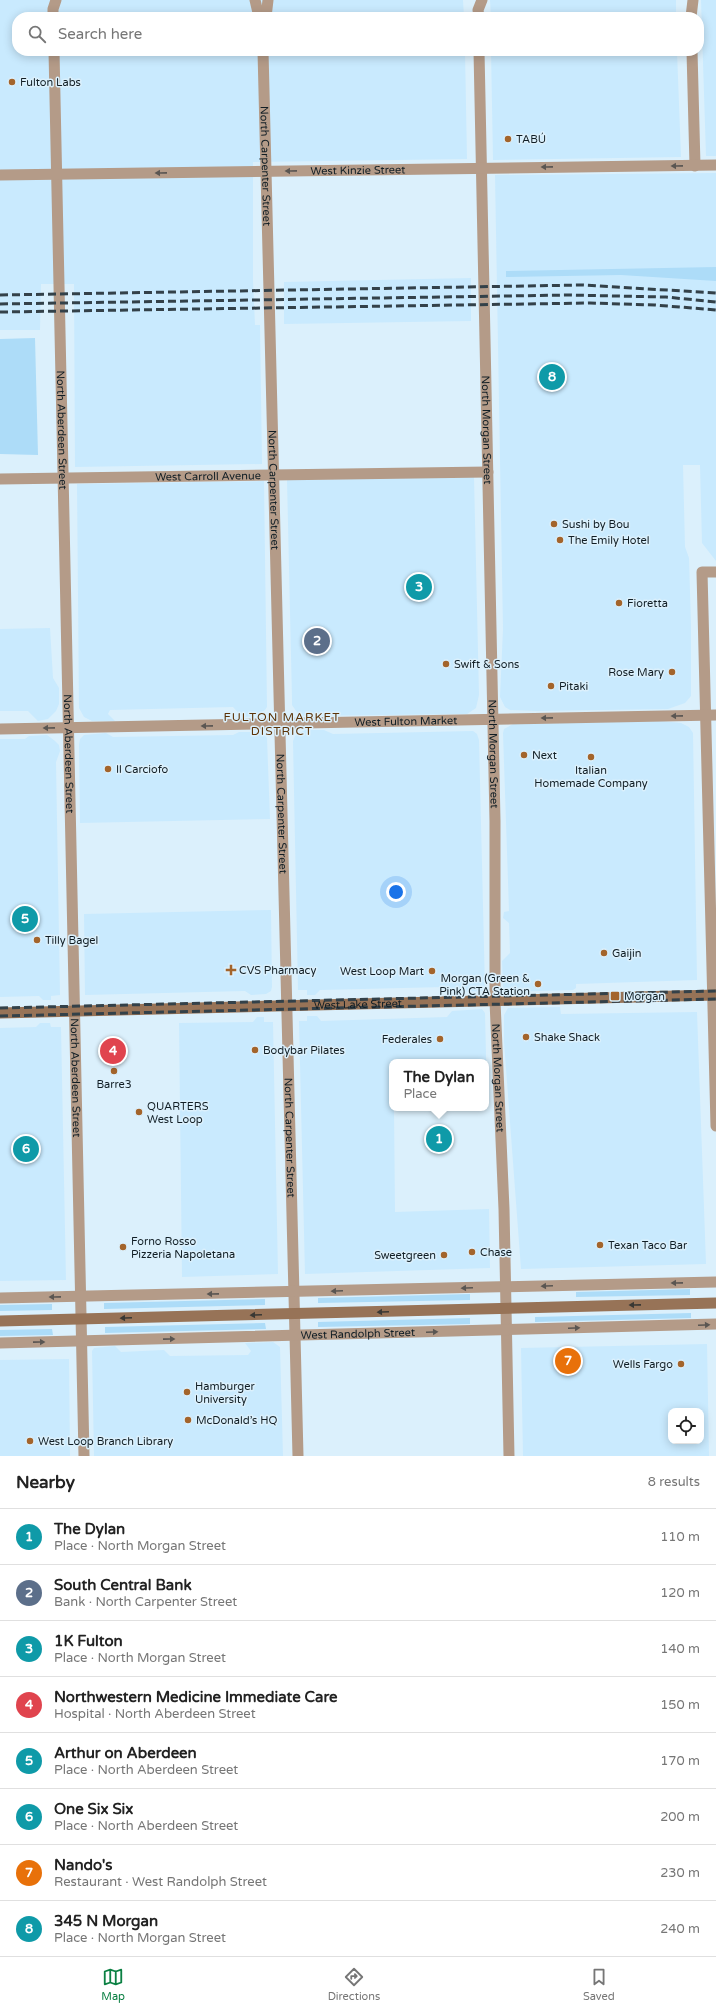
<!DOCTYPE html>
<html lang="en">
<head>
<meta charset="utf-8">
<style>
  body { margin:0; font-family:"Varela Round",sans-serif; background:#f2f2f2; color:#222 }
  .controls { position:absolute; right:12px; bottom:12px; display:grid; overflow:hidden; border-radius:8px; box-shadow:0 2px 10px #0003 }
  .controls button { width:36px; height:36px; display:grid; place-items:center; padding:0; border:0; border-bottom:1px solid #e0e0e0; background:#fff; color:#222; font:20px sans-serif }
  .you { position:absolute; left:396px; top:892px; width:14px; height:14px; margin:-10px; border:3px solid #fff; border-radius:50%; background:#1a73e8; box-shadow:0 0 0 6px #1a73e833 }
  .badge { display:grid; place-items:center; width:26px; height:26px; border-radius:50%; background:#0b8043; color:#fff; font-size:13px; font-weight:700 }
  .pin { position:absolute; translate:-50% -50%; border:2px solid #fff; box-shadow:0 1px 4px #0006 }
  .popup { position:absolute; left:389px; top:1059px; width:100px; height:52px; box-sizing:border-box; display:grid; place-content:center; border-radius:8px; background:#fff; filter:drop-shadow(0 1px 3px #0005); font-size:13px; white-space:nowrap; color:#767676 }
  .popup b { font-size:15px; color:#222 }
  .popup::after { content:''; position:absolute; left:50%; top:100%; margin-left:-8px; border:8px solid transparent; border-top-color:#fff }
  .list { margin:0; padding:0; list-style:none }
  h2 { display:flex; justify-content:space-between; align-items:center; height:52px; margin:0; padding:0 16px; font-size:17px }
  h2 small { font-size:13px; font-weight:400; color:#767676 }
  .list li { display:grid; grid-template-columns:26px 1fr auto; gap:12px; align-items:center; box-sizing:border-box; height:56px; padding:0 16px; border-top:1px solid #e0e0e0 }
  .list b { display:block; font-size:15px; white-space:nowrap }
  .list p { margin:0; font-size:13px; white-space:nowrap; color:#767676 }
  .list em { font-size:13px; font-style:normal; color:#767676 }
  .icon { flex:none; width:22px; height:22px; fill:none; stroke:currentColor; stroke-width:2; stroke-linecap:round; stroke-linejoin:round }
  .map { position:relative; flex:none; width:716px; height:1456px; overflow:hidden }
  .search { position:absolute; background:#fff; box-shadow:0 2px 10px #0003; left:12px; right:12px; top:12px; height:44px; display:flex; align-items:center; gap:10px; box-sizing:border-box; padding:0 14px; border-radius:16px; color:#767676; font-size:15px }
  .sheet { height:500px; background:#fff }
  nav { display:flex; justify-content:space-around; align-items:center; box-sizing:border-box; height:56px; border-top:1px solid #e0e0e0; background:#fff; font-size:11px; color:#767676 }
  nav a { display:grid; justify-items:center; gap:2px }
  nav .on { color:#0b8043 }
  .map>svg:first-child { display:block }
</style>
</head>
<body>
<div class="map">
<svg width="716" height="1456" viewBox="0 0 716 1456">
  <rect width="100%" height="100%" fill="#dbf0fc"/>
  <g fill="#c9eafe" fill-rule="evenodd">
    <polygon points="0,0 463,0 464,17 17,17 17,51 465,51 467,159 253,162 253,281 255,325 260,325 262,464 75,467 74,284 41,284 40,330 0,330"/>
    <polygon points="490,0 676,0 676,17 491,17"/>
    <polygon points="701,0 716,0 716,156 706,156"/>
    <polygon points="491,51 677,51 681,157 493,160"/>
    <polygon points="716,173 716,561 702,543 700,465 683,465 685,547 689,558 691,626 691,696 685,703 668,709 538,711 510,710 505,707 500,697 503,629 495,175"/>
    <polygon points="471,278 471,321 284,324 284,282"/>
    <polygon points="474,477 479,695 476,708 467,714 303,716 299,715 292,705 292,699 287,480"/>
    <polygon points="264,481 267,707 265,710 255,716 242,717 233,707 110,710 108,714 115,721 92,721 84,717 79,708 77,484"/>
    <polygon points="50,628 53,678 59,688 59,704 56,711 48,719 38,721 28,711 0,711 0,629"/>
    <polygon points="662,721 681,723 689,727 693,733 697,980 576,984 576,988 573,990 508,992 504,990 503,987 502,961 510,953 509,923 503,918 504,912 509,911 503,733 504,729 513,724"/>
    <polygon points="305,730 324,730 333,734 473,731 477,734 479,740 485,989 484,991 453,992 445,987 320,990 315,995 307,995 307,990 298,990 293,741 295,736"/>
    <polygon points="239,732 261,732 267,738 270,819 80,823 79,745 80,739 84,735 106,733 113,737 233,735"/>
    <polygon points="47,735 55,741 59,745 60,751 56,762 60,995 51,996 51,1000 43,1000 39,996 0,997 0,739 25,739 29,736"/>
    <polygon points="271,910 272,987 271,991 266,994 251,995 245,991 85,995 84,914"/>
    <polygon points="560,1007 561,1014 697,1012 706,1264 521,1269 504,1042 504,1015 508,1008"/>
    <polygon points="482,1009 485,1013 487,1097 486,1062 392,1062 392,1108 394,1108 395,1212 489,1209 490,1268 305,1274 299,1021 307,1021 307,1016 317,1016 321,1021 447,1017 452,1011"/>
    <polygon points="257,1017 264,1017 264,1022 273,1022 278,1274 182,1277 179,1023 253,1022"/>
    <polygon points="40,1023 50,1023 51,1027 61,1027 66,1280 0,1281 0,1028 36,1027"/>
    <polygon points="273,1342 280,1347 283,1456 94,1456 92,1351 94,1348 115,1346 121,1352 164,1350 170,1356 248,1355 251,1351 245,1343"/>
    <path d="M707 1344 709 1456H523L521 1348ZM671 1411H701V1441H671Z"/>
    <polygon points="69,1359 70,1456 0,1456 0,1360"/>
  </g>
  <g fill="#addcf8">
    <polygon points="716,267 716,281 621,275 506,277 506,271"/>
    <polygon points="35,338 38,455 0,454 0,339"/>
    <polygon points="690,1289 690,1295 576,1297 576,1292"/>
    <polygon points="470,1294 470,1300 318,1303 318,1298"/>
    <polygon points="265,1299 265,1305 104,1309 104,1303"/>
    <polygon points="52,1304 52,1310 0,1311 0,1305"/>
    <polygon points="691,1313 691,1318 535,1322 535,1317"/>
    <polygon points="470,1318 470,1324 318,1327 318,1322"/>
    <polygon points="265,1323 266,1329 105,1333 105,1327"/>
    <polygon points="52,1329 53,1335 0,1336 0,1330"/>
  </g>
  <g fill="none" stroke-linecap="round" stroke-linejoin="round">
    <g stroke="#b49b88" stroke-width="11">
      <polyline points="255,0 259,17"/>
      <polyline points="53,17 53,9 56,0"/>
      <polyline points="266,17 268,0"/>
      <polyline points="479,17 478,10 482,0"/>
      <polyline points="691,17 693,0"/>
      <path id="s1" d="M54 51 84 1456"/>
      <path id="s2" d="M263 51 298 1456"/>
      <path id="s3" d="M479 51 495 821V1001"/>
      <polyline points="692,51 695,166"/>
      <path id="s4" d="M0 175 716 165"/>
      <path id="s5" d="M0 479 488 472"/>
      <polyline points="716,572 702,572 716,1126"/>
      <path id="s6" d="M0 729 716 715"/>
      <polyline points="0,1298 716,1282"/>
    </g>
    <g stroke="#b49b88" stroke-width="11">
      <path id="s7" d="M495 1001 504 1209 509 1456"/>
      <path id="s8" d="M0 1343 716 1324"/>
    </g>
    <g stroke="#977357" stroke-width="11">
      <path id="s9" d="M0 1013 716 995"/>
      <polyline points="0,1321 716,1303"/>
    </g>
    <g stroke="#334149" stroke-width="3" stroke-dasharray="8 4" stroke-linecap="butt">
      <polyline points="0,295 582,285 716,293"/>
      <polyline points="0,304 568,295 666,297 716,302"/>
      <polyline points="0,312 590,303 655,305 716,310"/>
      <polyline points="0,1008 716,991"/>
      <polyline points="0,1016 716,999"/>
    </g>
  </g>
  <defs><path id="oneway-solid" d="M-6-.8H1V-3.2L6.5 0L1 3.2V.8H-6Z"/></defs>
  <g fill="#5a5652">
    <use href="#oneway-solid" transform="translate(677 166) rotate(179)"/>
    <use href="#oneway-solid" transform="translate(547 167) rotate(179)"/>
    <use href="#oneway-solid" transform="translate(291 171) rotate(179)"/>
    <use href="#oneway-solid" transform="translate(161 173) rotate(179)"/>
    <use href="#oneway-solid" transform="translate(677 716) rotate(179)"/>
    <use href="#oneway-solid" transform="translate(547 718) rotate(179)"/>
    <use href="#oneway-solid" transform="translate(207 726) rotate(179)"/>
    <use href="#oneway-solid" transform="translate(49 728) rotate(179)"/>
    <use href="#oneway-solid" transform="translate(677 1283) rotate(179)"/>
    <use href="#oneway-solid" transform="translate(547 1286) rotate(178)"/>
    <use href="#oneway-solid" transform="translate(467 1288) rotate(178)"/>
    <use href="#oneway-solid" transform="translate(337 1291) rotate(178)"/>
    <use href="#oneway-solid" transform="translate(213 1294) rotate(179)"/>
    <use href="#oneway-solid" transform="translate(55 1297) rotate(179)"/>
    <use href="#oneway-solid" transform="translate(704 1325) rotate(-3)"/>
    <use href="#oneway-solid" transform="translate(574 1328) rotate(-2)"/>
    <use href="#oneway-solid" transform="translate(432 1332) rotate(-2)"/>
    <use href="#oneway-solid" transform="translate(169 1339) rotate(-1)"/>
    <use href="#oneway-solid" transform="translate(39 1342) rotate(-1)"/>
  </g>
  <g fill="#393834">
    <use href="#oneway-solid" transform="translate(635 1305) rotate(179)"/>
    <use href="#oneway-solid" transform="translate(383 1312) rotate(178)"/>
    <use href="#oneway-solid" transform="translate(256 1315) rotate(178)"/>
    <use href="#oneway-solid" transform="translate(126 1318) rotate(178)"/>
  </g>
  <g fill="#a3642b" stroke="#dbf0fc" stroke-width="1.5">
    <circle cx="12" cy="82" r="4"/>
    <circle cx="508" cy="139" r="4"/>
    <circle cx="554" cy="524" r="4"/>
    <circle cx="560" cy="540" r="4"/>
    <circle cx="619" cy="603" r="4"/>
    <circle cx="446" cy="664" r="4"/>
    <circle cx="672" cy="672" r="4"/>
    <circle cx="551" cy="686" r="4"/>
    <circle cx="524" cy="755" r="4"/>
    <circle cx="591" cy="757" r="4"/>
    <circle cx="108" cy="769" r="4"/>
    <circle cx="37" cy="940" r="4"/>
    <circle cx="604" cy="953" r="4"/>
    <path d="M229 964h4v4h4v4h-4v4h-4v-4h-4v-4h4z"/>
    <circle cx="432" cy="971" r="4"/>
    <circle cx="538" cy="984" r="4"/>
    <rect x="610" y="991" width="10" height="10" rx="2"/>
    <circle cx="526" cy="1037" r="4"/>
    <circle cx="440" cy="1039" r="4"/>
    <circle cx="255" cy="1050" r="4"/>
    <circle cx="114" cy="1071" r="4"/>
    <circle cx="139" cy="1112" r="4"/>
    <circle cx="600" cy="1245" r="4"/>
    <circle cx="123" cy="1247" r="4"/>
    <circle cx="472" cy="1252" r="4"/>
    <circle cx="444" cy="1255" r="4"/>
    <circle cx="681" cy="1364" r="4"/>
    <circle cx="187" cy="1392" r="4"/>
    <circle cx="188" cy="1420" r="4"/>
    <circle cx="30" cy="1441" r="4"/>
  </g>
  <g text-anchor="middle" stroke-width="3" stroke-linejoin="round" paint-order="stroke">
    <g font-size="11" fill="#111e25" stroke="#dbf0fc" text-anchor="start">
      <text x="20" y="86">Fulton Labs</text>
      <text x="516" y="143">TABÚ</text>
      <text x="562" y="528">Sushi by Bou</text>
      <text x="568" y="544">The Emily Hotel</text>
      <text x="627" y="607">Fioretta</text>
      <text x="454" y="668">Swift &amp; Sons</text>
      <text x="664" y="676" text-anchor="end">Rose Mary</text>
      <text x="559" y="690">Pitaki</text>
      <text x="532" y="759">Next</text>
      <text x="116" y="773">Il Carciofo</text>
      <text x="591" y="774" text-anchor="middle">Italian<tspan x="591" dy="13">Homemade Company</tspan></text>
      <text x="45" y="944">Tilly Bagel</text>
      <text x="612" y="957">Gaijin</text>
      <text x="239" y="974">CVS Pharmacy</text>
      <text x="424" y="975" text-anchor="end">West Loop Mart</text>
      <text x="530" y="982" text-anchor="end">Morgan (Green &amp;<tspan x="530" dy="13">Pink) CTA Station</tspan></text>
      <text x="624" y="1000">Morgan</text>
      <text x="534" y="1041">Shake Shack</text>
      <text x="432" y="1043" text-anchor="end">Federales</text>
      <text x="263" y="1054">Bodybar Pilates</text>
      <text x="114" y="1088" text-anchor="middle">Barre3</text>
      <text x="147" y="1110">QUARTERS<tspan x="147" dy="13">West Loop</tspan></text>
      <text x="131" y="1245">Forno Rosso<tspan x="131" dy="13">Pizzeria Napoletana</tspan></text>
      <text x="608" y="1249">Texan Taco Bar</text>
      <text x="480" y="1256">Chase</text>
      <text x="436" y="1259" text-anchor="end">Sweetgreen</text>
      <text x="673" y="1368" text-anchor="end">Wells Fargo</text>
      <text x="195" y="1390">Hamburger<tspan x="195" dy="13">University</tspan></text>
      <text x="196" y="1424">McDonald’s HQ</text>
      <text x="38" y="1445">West Loop Branch Library</text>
    </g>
    <g font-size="11" fill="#111e25" stroke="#dbf0fc">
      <text dy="4" stroke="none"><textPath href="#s2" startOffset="115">North Carpenter Street</textPath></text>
      <text dy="4" stroke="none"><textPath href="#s4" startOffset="358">West Kinzie Street</textPath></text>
      <text dy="4" stroke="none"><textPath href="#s1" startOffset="379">North Aberdeen Street</textPath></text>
      <text dy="4" stroke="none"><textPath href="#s3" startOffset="379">North Morgan Street</textPath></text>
      <text dy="4" stroke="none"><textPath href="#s5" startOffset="208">West Carroll Avenue</textPath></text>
      <text dy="4" stroke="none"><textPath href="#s2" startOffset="439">North Carpenter Street</textPath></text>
      <text dy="4" stroke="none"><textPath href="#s6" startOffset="406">West Fulton Market</textPath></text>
      <text dy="4" stroke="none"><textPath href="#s1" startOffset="703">North Aberdeen Street</textPath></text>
      <text dy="4" stroke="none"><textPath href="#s3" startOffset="703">North Morgan Street</textPath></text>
      <text dy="4" stroke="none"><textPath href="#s2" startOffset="763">North Carpenter Street</textPath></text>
      <text dy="4" stroke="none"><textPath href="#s9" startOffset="358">West Lake Street</textPath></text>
      <text dy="4" stroke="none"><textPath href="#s1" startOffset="1027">North Aberdeen Street</textPath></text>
      <text dy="4" stroke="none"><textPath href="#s7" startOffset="77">North Morgan Street</textPath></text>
      <text dy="4" stroke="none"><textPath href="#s2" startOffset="1087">North Carpenter Street</textPath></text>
      <text dy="4" stroke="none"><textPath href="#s8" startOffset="358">West Randolph Street</textPath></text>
    </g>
    <g font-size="12" letter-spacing="1" fill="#5c3307" stroke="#dbf0fc">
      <text x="282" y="721">FULTON MARKET<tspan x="282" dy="14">DISTRICT</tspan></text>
    </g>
  </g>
</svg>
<div class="controls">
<button><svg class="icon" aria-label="locate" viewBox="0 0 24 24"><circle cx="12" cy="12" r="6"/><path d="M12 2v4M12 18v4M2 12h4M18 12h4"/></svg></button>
</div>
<div class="you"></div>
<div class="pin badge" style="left:439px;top:1139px;background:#0f9aa8">1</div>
<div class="popup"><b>The Dylan</b>Place</div>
<div class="pin badge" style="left:317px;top:641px;background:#5c6f8a">2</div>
<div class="pin badge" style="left:419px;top:587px;background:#0f9aa8">3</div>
<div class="pin badge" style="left:113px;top:1051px;background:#e0444e">4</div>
<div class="pin badge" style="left:25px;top:919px;background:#0f9aa8">5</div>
<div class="pin badge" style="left:26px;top:1149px;background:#0f9aa8">6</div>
<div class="pin badge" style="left:568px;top:1361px;background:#e8710a">7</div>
<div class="pin badge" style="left:552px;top:377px;background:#0f9aa8">8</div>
<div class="search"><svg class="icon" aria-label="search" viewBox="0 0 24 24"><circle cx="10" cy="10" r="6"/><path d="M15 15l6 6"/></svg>Search here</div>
</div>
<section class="sheet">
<h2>Nearby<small>8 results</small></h2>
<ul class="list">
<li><span class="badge" style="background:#0f9aa8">1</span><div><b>The Dylan</b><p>Place · North Morgan Street</p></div><em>110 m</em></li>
<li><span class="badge" style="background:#5c6f8a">2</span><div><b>South Central Bank</b><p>Bank · North Carpenter Street</p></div><em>120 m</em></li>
<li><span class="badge" style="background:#0f9aa8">3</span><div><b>1K Fulton</b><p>Place · North Morgan Street</p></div><em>140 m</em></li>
<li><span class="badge" style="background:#e0444e">4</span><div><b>Northwestern Medicine Immediate Care</b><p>Hospital · North Aberdeen Street</p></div><em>150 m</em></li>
<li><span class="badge" style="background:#0f9aa8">5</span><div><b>Arthur on Aberdeen</b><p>Place · North Aberdeen Street</p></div><em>170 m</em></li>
<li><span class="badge" style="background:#0f9aa8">6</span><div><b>One Six Six</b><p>Place · North Aberdeen Street</p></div><em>200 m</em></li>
<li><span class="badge" style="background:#e8710a">7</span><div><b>Nando's</b><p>Restaurant · West Randolph Street</p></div><em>230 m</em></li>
<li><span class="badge" style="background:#0f9aa8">8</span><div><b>345 N Morgan</b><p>Place · North Morgan Street</p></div><em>240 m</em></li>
</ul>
</section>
<nav>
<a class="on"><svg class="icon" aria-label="map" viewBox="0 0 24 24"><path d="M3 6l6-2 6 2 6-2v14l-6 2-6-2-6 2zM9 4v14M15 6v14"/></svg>Map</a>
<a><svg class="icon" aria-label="directions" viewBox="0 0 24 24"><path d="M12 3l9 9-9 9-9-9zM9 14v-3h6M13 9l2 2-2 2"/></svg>Directions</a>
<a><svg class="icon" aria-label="saved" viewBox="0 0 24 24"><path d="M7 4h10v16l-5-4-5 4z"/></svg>Saved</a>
</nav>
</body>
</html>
